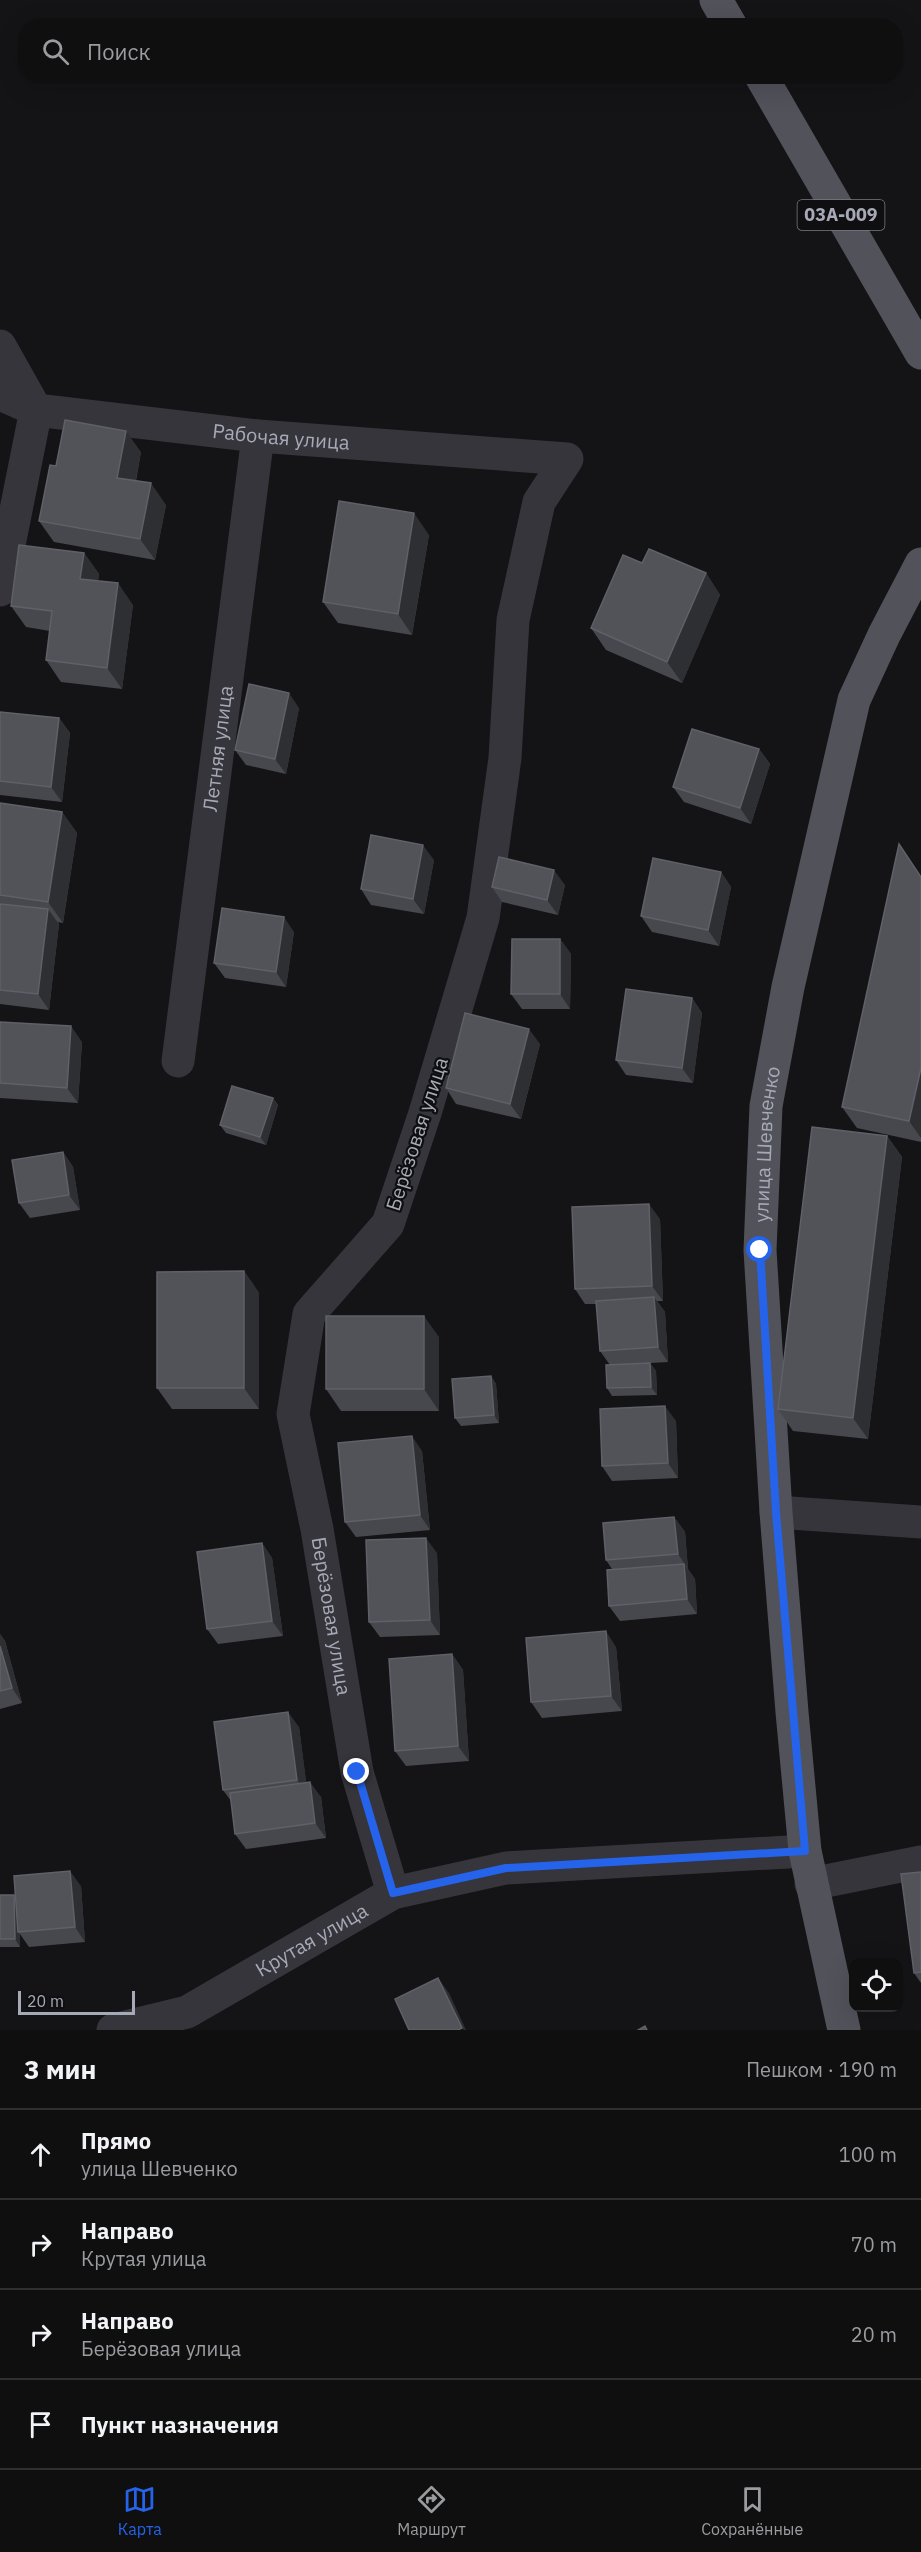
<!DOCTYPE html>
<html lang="ru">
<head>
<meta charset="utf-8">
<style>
  body { margin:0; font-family:"IBM Plex Sans",sans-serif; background:#1d1d1e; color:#f1f3f6 }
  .controls { position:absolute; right:18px; bottom:18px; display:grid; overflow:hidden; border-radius:12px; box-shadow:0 6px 24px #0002 }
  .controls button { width:54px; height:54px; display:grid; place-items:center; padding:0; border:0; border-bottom:2px solid #2f2f30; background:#0f0f10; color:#f1f3f6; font:30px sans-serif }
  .scale { position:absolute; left:18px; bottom:15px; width:117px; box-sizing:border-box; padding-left:6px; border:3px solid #a6a9b6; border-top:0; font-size:16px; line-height:21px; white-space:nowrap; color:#a6a9b6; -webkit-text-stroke:4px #0f0f11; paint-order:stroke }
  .stop { position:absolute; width:18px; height:18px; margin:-14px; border:4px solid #2563eb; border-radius:50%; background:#fff }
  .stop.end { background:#2563eb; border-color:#fff; box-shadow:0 2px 6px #0008 }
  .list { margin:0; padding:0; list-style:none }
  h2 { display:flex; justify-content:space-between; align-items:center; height:78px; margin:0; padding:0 24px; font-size:26px }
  h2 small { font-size:20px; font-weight:400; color:#9b9c9f }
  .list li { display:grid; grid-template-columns:39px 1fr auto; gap:18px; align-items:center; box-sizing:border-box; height:90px; padding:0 24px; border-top:2px solid #2f2f30 }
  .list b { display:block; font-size:22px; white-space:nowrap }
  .list p { margin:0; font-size:20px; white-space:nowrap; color:#9b9c9f }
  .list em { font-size:20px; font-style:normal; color:#9b9c9f }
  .icon { flex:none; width:33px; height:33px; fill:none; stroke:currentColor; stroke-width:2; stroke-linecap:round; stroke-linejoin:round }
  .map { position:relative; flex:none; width:921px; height:2030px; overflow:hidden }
  .search { position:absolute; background:#0f0f10; box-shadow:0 6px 24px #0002; left:18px; right:18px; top:18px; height:66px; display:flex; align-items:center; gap:15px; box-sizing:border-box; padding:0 21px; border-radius:24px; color:#9b9c9f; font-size:22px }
  .sheet { height:438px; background:#0f0f10 }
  nav { display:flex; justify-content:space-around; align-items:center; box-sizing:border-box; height:84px; border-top:2px solid #2f2f30; background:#0f0f10; font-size:16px; color:#9b9c9f }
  nav a { display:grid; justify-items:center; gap:3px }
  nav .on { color:#2563eb }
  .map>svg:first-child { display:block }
</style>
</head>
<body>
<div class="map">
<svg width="921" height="2030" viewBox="0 0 921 2030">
  <rect width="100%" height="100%" fill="#141416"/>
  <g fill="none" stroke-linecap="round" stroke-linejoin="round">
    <g stroke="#35353b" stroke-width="33">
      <polyline points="0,346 36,410 0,590"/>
      <path id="s1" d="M0 394 36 410 258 436 567 459 539 502 513 620 505 758 483 918 425 1113 388 1224 309 1314 293 1414 317 1529 357 1772 393 1893"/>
      <path id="s2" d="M178 1061 258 436"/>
      <polyline points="776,1512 921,1522"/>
      <polyline points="811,1884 921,1862"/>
      <path id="s3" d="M113 2030 187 2012 393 1893 506 1868 805 1851"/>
    </g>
    <g stroke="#51525a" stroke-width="33">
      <polyline points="716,0 731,26"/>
      <polyline points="761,76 921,353"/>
      <path id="s4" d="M844 2030 805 1851 792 1712 776 1512 760 1250 766 1106 788 987 854 700 884 635 921 564"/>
    </g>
  </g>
  <g fill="#47484e">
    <polygon points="141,452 136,481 166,505 155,560 54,542 39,521 56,466"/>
    <polygon points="429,535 412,635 338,623 323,602"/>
    <polygon points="84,553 99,574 98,581 133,605 122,689 61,682 46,660 50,631 26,627 11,606"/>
    <polygon points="642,563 706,573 720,595 682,683 606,650 591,628"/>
    <polygon points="299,708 286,774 246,765 235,750"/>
    <polygon points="0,712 59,718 70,733 62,802 0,795"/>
    <polygon points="759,749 770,764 751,824 684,802 673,787"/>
    <polygon points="0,803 62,812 77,833 63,923 58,922 59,924 49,1010 0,1004"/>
    <polygon points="434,860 424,914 371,905 361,889"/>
    <polygon points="721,872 731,887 719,946 652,932 641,916"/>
    <polygon points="921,876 921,1142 857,1128 842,1107"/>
    <polygon points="565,885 558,915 502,902 492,887"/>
    <polygon points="294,932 286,987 225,978 214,963"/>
    <polygon points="560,939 571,954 570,1009 522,1009 511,994"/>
    <polygon points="692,998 702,1013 693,1083 626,1075 616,1060"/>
    <polygon points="0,1022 82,1042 78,1103 0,1098"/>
    <polygon points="540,1044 521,1119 456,1104 446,1088"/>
    <polygon points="273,1098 278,1105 266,1145 226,1133 220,1125"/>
    <polygon points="887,1136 902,1157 868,1439 793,1431 778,1409"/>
    <polygon points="63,1152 73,1167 80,1210 30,1218 19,1203"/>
    <polygon points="660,1219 663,1301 657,1301 665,1312 668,1362 650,1363 656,1371 657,1395 612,1396 607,1388 610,1365 600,1351 597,1304 585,1304 575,1289"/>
    <polygon points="244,1271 259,1293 259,1409 172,1409 157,1388"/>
    <polygon points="439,1337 439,1411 341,1411 326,1389"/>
    <polygon points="491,1376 496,1384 499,1423 461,1426 455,1418"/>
    <polygon points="676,1421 678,1478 612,1481 602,1466"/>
    <polygon points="422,1451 430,1530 356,1537 345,1522"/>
    <polygon points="674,1517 685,1532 688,1569 695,1579 697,1614 620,1621 609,1606 612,1569 606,1560"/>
    <polygon points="262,1543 272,1558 283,1636 218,1644 207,1629"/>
    <polygon points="437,1553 440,1635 380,1637 369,1622"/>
    <polygon points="0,1634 5,1641 22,1703 0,1709"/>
    <polygon points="616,1647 622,1711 542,1718 531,1702"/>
    <polygon points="452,1654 463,1670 469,1761 406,1766 395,1751"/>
    <polygon points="299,1727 306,1782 321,1797 326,1838 246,1849 235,1834 231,1801 223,1790"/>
    <polygon points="921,1872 921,1983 914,1973"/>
    <polygon points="81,1886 85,1942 29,1947 20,1934 20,1947 0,1947 0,1895 14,1895 16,1897"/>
  </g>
  <g fill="#2e2f33">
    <polygon points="126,431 141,452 132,499 117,478"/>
    <polygon points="151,483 166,505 155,560 140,539"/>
    <polygon points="414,513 429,535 412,635 398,614"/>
    <polygon points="84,553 99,574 95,600 80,579"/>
    <polygon points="706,573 720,595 682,683 667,662"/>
    <polygon points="118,583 133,605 122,689 107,668"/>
    <polygon points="289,693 299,708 286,774 275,759"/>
    <polygon points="59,718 70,733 62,802 51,787"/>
    <polygon points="759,749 770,764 751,824 740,808"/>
    <polygon points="62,812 77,833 63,923 48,902"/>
    <polygon points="423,845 434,860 424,914 413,899"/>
    <polygon points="554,870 565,885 558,915 547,900"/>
    <polygon points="721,872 731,887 719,946 708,930"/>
    <polygon points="48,909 59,924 49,1010 38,994"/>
    <polygon points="284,917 294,932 286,987 276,972"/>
    <polygon points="560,939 571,954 570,1009 560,994"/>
    <polygon points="692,998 702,1013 693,1083 682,1068"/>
    <polygon points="71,1026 82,1042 78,1103 67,1088"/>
    <polygon points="529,1029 540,1044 521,1119 510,1104"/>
    <polygon points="921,1068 921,1138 909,1121"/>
    <polygon points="273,1098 278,1105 266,1145 260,1137"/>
    <polygon points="887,1136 902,1157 868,1439 853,1418"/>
    <polygon points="63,1152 73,1167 80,1210 69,1195"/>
    <polygon points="649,1204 660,1219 663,1301 652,1286"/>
    <polygon points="244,1271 259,1293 259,1409 244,1388"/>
    <polygon points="654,1297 665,1312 668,1362 658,1347"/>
    <polygon points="424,1316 439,1337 439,1411 424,1389"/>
    <polygon points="650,1363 656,1371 657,1395 651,1387"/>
    <polygon points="491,1376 496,1384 499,1423 494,1415"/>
    <polygon points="665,1406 676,1421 678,1478 668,1463"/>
    <polygon points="412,1436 422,1451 430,1530 420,1515"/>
    <polygon points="674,1517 685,1532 688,1569 678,1554"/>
    <polygon points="426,1538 437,1553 440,1635 430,1620"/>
    <polygon points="262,1543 272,1558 283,1636 272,1621"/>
    <polygon points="684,1564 695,1579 697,1614 687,1599"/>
    <polygon points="606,1631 616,1647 622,1711 611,1696"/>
    <polygon points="0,1634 5,1641 22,1703 12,1688 0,1646"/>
    <polygon points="452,1654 463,1670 469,1761 458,1746"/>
    <polygon points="288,1712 299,1727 308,1795 297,1780"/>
    <polygon points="310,1782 321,1797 326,1838 315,1823"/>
    <polygon points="70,1871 81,1886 85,1942 75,1927"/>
    <polygon points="14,1895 20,1903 18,1932 20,1934 20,1947 15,1939"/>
    <polygon points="438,1978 449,1993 466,2030 464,2030 462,2028"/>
  </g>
  <g fill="#515359" stroke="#5f6068" stroke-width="1.5">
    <polygon points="65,420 126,431 117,478 151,483 140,539 39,521 50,465 56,466"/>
    <polygon points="339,501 414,513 398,614 323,602"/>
    <polygon points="19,545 84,553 80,579 118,583 107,668 46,660 52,611 11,606"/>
    <polygon points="649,549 706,573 667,662 591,628 623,555 642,563"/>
    <polygon points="249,684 289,693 275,759 235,750"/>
    <polygon points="0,712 59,718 51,787 0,781"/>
    <polygon points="692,729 759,749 740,808 673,787"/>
    <polygon points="0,803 62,812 48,902 0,895"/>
    <polygon points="371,835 423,845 413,899 361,889"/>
    <polygon points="899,844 921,877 921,1068 909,1121 842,1107"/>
    <polygon points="499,857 554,870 547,900 492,887"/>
    <polygon points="653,858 721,872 708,930 641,916"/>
    <polygon points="0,904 48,909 38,994 0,990"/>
    <polygon points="222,908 284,917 276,972 214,963"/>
    <polygon points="512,939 560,939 560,994 511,994"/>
    <polygon points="626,989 692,998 682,1068 616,1060"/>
    <polygon points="465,1013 529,1029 510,1104 446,1088"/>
    <polygon points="0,1022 71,1026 67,1088 0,1083"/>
    <polygon points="232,1086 273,1098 260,1137 220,1125"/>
    <polygon points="812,1127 887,1136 853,1418 778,1409"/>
    <polygon points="63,1152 69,1195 19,1203 12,1160"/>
    <polygon points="649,1204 652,1286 575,1289 572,1207"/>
    <polygon points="244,1271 244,1388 157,1388 157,1272"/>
    <polygon points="654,1297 658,1347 600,1351 596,1301"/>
    <rect x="326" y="1316" width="98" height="73"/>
    <polygon points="650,1363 651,1387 607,1388 606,1365"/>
    <polygon points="491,1376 494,1415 455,1418 452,1379"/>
    <polygon points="665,1406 668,1463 602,1466 600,1409"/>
    <polygon points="412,1436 420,1515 345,1522 338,1443"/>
    <polygon points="674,1517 678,1554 606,1560 603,1523"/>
    <polygon points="426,1538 430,1620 369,1622 366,1540"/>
    <polygon points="262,1543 272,1621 207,1629 197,1552"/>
    <polygon points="684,1564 687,1599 609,1606 607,1570"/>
    <polygon points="606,1631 611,1696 531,1702 526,1638"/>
    <polygon points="0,1646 12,1688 0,1691"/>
    <polygon points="452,1654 458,1746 395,1751 389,1659"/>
    <polygon points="288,1712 297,1780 223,1790 214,1722"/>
    <polygon points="310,1782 315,1823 235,1834 230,1793"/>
    <polygon points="70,1871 75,1927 18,1932 14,1876"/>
    <polygon points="921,1872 921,1972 914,1973 901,1874"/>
    <polygon points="0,1895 14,1895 15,1939 0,1939"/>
    <polygon points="438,1978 462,2028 458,2030 409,2030 395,1999"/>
    <polygon points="645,2026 647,2030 638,2030"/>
  </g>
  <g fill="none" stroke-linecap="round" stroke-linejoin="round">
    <polyline stroke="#2563eb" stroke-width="8" points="357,1772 393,1893 506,1868 805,1851 776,1512 760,1250"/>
  </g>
  <g text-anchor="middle" stroke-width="4.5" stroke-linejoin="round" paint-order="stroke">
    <rect fill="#0f0f11" stroke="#797b84" stroke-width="1.5" x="797.5" y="200" width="87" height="30" rx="4.5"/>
    <g font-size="18" font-weight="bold" fill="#a6a9b6">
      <text x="841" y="221">03А-009</text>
    </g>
    <g font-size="20" fill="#a6a9b6" stroke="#0f0f11">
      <text dy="7" stroke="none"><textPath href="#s1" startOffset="286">Рабочая улица</textPath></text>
      <text dy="7" stroke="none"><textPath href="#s2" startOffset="315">Летняя улица</textPath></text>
      <text transform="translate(417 1134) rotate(-72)" y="7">Берёзовая улица</text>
      <text dy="7" stroke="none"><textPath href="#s4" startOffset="892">улица Шевченко</textPath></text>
      <text dy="7" stroke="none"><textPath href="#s1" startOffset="1792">Берёзовая улица</textPath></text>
      <text dy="7" stroke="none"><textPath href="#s3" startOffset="220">Крутая улица</textPath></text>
    </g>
  </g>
</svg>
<div class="controls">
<button><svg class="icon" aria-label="locate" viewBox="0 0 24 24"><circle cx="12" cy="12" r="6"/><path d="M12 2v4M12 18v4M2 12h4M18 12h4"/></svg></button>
</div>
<div class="scale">20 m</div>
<div class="stop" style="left:760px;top:1250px"></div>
<div class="stop end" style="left:357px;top:1772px"></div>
<div class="search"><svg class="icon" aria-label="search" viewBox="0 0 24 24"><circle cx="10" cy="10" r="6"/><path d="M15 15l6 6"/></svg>Поиск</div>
</div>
<section class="sheet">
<h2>3 мин<small>Пешком · 190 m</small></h2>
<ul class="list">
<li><svg class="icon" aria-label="ahead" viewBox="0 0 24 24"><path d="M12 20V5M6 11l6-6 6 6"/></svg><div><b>Прямо</b><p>улица Шевченко</p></div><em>100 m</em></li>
<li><svg class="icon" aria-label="right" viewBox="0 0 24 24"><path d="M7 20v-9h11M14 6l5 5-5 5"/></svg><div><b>Направо</b><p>Крутая улица</p></div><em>70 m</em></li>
<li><svg class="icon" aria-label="right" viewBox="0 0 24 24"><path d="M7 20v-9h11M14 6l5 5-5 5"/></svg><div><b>Направо</b><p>Берёзовая улица</p></div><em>20 m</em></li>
<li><svg class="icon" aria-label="arrive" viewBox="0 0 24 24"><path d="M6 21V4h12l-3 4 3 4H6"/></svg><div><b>Пункт назначения</b></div></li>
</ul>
</section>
<nav>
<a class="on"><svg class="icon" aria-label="map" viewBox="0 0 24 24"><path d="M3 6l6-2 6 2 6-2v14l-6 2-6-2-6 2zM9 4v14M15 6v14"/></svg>Карта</a>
<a><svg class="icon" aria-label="directions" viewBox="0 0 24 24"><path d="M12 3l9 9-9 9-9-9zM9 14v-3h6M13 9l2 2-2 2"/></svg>Маршрут</a>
<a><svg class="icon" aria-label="saved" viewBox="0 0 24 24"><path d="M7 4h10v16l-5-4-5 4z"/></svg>Сохранённые</a>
</nav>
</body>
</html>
